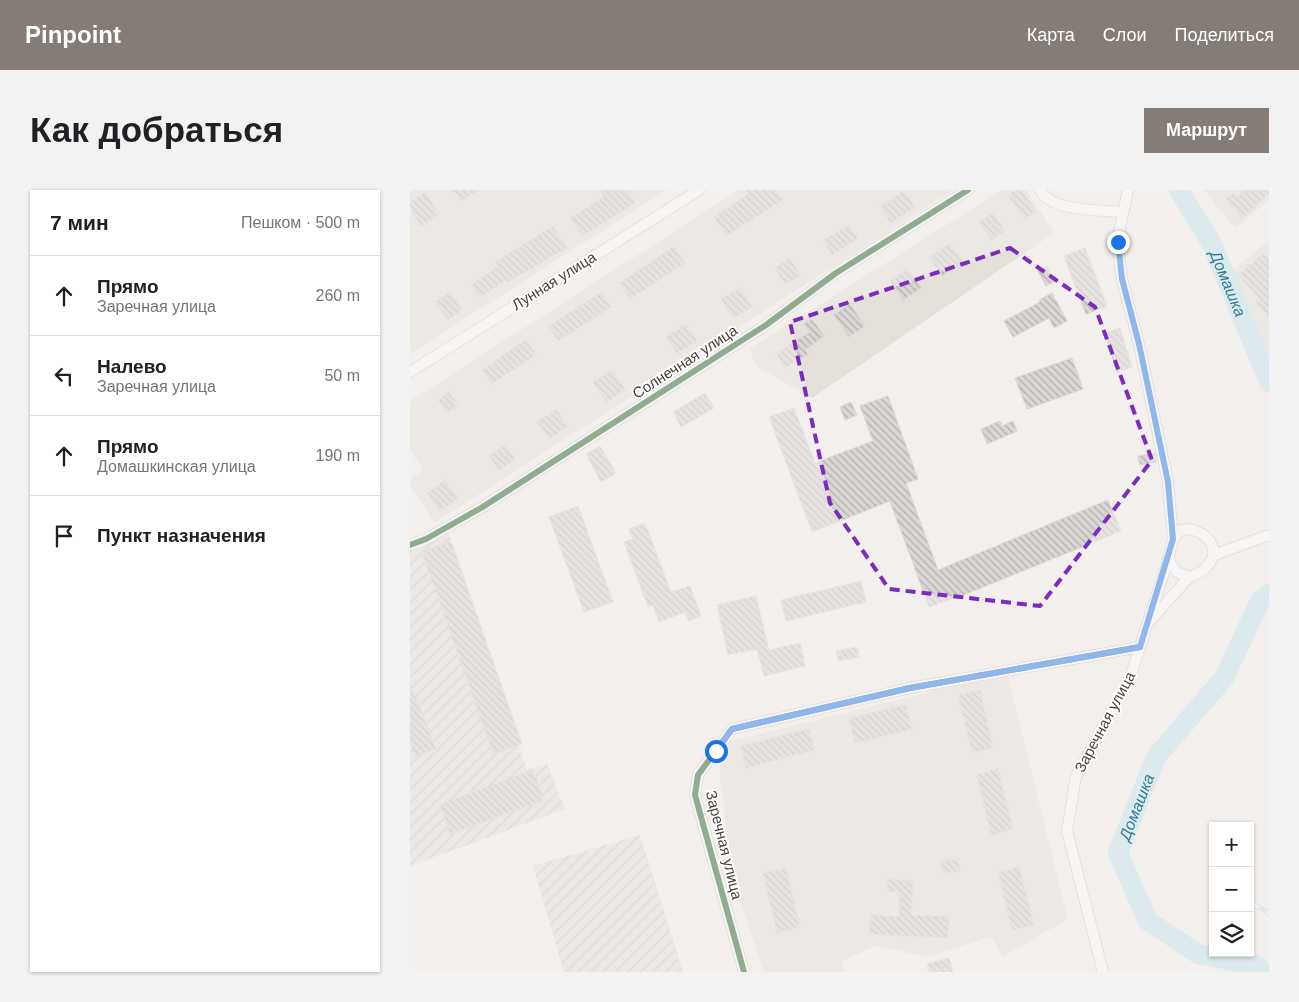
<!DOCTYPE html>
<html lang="ru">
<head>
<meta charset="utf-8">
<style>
  body { margin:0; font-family:Arial,sans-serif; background:#f2f2f2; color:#202124 }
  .controls { position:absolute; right:15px; bottom:15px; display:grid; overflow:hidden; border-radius:0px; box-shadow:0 1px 4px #0004 }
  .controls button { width:45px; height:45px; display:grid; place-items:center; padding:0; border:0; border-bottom:1px solid #e0e0e0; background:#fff; color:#202124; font:25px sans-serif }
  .stop { position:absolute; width:15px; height:15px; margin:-11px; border:4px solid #1a73e8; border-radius:50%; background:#fff }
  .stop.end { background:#1a73e8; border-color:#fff; box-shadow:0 1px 5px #0008 }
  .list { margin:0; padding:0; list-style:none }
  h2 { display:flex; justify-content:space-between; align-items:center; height:65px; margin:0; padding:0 20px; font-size:21px }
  h2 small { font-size:16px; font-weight:400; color:#757577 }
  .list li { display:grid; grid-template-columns:32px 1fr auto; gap:15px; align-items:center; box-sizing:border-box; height:80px; padding:0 20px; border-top:1px solid #e0e0e0 }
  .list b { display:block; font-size:19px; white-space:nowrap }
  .list p { margin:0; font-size:16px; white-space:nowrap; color:#757577 }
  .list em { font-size:16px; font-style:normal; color:#757577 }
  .icon { flex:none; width:28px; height:28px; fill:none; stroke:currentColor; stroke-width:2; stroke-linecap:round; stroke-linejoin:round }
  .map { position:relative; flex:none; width:859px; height:782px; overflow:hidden; border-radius:0px }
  header { display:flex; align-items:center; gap:30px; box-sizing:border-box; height:70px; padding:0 25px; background:#847d77; color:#fff }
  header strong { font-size:24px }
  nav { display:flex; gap:28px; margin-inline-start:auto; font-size:18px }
  .intro { display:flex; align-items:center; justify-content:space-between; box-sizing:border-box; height:120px; padding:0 30px }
  h1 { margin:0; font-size:35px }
  .button { padding:12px 22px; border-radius:0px; background:#847d77; color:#fff; font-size:18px; font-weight:700 }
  main { display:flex; gap:30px; padding:0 30px }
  aside { flex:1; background:#fff; border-radius:0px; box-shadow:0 1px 4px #0004 }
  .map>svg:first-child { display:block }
</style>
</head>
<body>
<header>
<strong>Pinpoint</strong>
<nav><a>Карта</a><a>Слои</a><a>Поделиться</a></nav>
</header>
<div class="intro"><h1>Как добраться</h1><a class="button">Маршрут</a></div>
<main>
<aside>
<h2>7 мин<small>Пешком · 500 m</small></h2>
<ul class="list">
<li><svg class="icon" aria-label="ahead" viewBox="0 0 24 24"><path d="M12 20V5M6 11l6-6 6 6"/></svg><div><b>Прямо</b><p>Заречная улица</p></div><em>260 m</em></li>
<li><svg class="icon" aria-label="left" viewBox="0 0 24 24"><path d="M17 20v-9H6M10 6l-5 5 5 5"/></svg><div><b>Налево</b><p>Заречная улица</p></div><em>50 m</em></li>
<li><svg class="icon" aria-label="ahead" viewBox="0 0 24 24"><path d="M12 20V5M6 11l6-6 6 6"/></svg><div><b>Прямо</b><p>Домашкинская улица</p></div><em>190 m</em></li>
<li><svg class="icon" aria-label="arrive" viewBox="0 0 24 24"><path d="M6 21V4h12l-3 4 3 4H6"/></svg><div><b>Пункт назначения</b></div></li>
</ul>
</aside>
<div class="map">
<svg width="859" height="782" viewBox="0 0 859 782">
  <defs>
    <pattern id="industrial-furrows" width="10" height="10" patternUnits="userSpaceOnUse" patternTransform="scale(1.25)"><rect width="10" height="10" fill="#e4dfdc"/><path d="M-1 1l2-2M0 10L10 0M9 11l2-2" fill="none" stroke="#c5c0be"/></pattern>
    <pattern id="building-back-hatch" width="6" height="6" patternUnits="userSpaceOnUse" patternTransform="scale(1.25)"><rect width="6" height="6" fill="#dad6d3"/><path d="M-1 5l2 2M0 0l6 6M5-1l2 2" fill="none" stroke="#b3afac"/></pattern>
  </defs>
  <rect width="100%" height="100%" fill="#f2efec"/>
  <g fill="#e5e0da">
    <polygon points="0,0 256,0 0,164"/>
    <polygon points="329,0 543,0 24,333 0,295 0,289 13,280 0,259 0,211"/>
    <polygon points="592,0 616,0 644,43 402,208 347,177 339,159"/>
    <polygon points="794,0 859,0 859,10 825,38"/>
    <polygon points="859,50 859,168 821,82"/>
    <polygon points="597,483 658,729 592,767 582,746 517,767 467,756 433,770 434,782 354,782 323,689 309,578 320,551"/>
  </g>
  <g fill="url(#industrial-furrows)">
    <polygon points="39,344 117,580 137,574 155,619 0,676 0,360"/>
    <polygon points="230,645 273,782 154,782 123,676"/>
  </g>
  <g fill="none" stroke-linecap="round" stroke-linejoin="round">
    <g stroke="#c0e2ed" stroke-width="20">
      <path id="s1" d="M769 0 802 54 859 192"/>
      <path id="s2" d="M855 782 845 775 788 764 738 731 708 663 746 567 814 488 850 411 859 404"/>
    </g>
  </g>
  <g fill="url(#building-back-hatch)" stroke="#dad6d2">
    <polygon points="43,0 68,0 50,12"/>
    <polygon points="189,0 217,0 225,13 172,46 160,28 194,7"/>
    <polygon points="336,0 366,0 373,10 316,46 304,27 339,4"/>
    <polygon points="605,0 612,0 626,21 614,29 598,5"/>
    <polygon points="835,0 859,0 859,3 832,29 816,9 823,3 827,7"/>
    <polygon points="494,1 505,17 481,33 470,17"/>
    <polygon points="15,2 29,24 11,36 0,19 0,12"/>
    <polygon points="583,23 595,41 581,50 569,32"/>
    <polygon points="438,35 448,48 423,65 413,51"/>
    <polygon points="143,36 157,58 98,92 96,90 70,108 61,95 88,76 85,72"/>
    <polygon points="540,53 553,72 532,86 519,67"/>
    <polygon points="264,56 275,73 220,109 210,93"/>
    <polygon points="675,58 697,116 676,124 654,66"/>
    <polygon points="854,63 859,69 859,127 846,112 850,109 828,85"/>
    <polygon points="380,68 391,85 375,95 365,78"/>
    <polygon points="637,76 645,91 636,96 628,81"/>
    <polygon points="498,78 511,98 493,110 480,91"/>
    <polygon points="330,98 342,117 323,128 311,109"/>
    <polygon points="40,102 52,120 38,130 25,112"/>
    <polygon points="192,102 201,117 148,151 138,136"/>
    <polygon points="642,103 657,131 644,138 639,128 603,147 594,131 630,112 629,110"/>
    <polygon points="440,114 455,136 439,147 424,125"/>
    <polygon points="402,129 414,146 395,160 398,164 375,178 366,163 400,142 394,134"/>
    <polygon points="276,134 287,151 267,164 256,147"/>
    <polygon points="710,138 722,177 707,182 695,143"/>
    <polygon points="116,149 126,165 81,194 72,180"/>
    <polygon points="662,168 673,199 617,219 605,188"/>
    <polygon points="202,180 215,200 196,212 183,192"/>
    <polygon points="39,202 48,215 37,223 28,210"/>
    <polygon points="295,203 304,218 271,237 263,222"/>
    <polygon points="478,206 508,289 496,293 528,380 698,310 711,341 551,406 519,417 480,311 402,342 359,227 384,218 405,273 463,251 450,216"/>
    <polygon points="441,212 447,225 435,230 430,217"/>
    <polygon points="146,219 158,236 139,249 127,232"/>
    <polygon points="590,231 592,236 603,231 607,241 577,254 571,239"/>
    <polygon points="95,255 105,269 89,281 79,266"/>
    <polygon points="190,256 206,283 191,292 176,264"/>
    <polygon points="745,263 747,272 730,275 728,266"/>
    <polygon points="35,290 48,309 30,321 17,303"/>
    <polygon points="168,316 203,412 174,422 139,327"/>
    <polygon points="235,333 261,402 280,396 291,426 279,431 275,422 249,432 243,415 238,417 214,352 223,349 219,339"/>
    <polygon points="41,351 112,554 83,564 12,362"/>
    <polygon points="451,391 456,412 376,431 371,410"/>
    <polygon points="346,406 359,460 390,453 395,476 354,486 347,459 318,465 307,415"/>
    <polygon points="447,457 449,467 429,471 426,461"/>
    <polygon points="0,492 26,559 5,566 0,552"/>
    <polygon points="570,500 583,558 562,563 548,505"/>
    <polygon points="496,515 502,539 445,553 439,528"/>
    <polygon points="399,539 405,560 336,578 331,556"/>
    <polygon points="588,579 603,639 581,645 567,585"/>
    <polygon points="123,580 134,610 40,644 30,614"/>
    <polygon points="549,669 550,681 532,683 531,671"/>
    <polygon points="609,677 624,735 602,740 588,682"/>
    <polygon points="376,678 390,737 367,743 353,683"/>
    <polygon points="478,689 503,691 501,725 539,727 538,748 459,744 461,725 489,727 490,702 477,701"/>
    <polygon points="539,768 543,782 519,782 517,774"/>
  </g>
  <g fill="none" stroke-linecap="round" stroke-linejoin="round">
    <defs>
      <g id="minor">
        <path d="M630 0C642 22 690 20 713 22"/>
        <polyline points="718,0 707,52 712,89 729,154 758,292 763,349"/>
        <polyline points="0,182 289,0"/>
        <path d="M781 339C785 341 792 343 795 346 814 362 798 382 779 387L767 382 758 370 763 349 771 340Z"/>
        <polyline points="0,355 16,349 71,318 356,135 426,83 558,0"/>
        <polyline points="804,365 859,345"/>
        <polyline points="740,431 779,387"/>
        <polyline points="334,782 285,605 288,585 322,539 500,498 730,457"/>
        <polyline points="693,782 657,641 666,586 720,488 758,370"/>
      </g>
    </defs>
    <use href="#minor" stroke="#d0cdca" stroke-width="12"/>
    <use href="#minor" stroke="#fdfdfc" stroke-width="10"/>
    <defs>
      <polyline id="rail" points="841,713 859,723"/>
    </defs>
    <use href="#rail" stroke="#dadad9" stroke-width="5"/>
    <use href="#rail" stroke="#fff" stroke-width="3" stroke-dasharray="9" stroke-linecap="butt"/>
    <defs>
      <g id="cycleway">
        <polyline points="0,355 16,349 71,318 356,135 426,83 558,0"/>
        <polyline points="334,782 285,605 288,585 322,539 500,498 730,457"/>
      </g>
    </defs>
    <use href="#cycleway" stroke="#fff" stroke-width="9"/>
    <use href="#cycleway" stroke="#1b5e20" stroke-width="6"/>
  </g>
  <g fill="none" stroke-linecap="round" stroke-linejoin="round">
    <polyline stroke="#1a73e8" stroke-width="6" points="306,561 322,539 500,498 730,457 763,349 758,292 729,154 712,89 708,52"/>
  </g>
  <path d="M0 0H859V782H0ZM600 58 685 117 742 270 630 416 479 399 420 313 380 132Z" fill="#f2efec" fill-opacity=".55" fill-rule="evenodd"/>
  <path fill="none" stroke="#7b2cbf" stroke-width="4" stroke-dasharray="10 6" stroke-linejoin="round" d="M600 58 685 117 742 270 630 416 479 399 420 313 380 132Z"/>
  <g text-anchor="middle" stroke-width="4" stroke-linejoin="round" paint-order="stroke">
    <g font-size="15" fill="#483f38" stroke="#fff">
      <text transform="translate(144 91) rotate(-32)" y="5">Лунная улица</text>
      <text transform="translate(275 172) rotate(-33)" y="5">Солнечная улица</text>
      <text transform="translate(695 532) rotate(-62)" y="5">Заречная улица</text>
      <text transform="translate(314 655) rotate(76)" y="5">Заречная улица</text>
    </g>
    <g font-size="16" font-style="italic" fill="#307d98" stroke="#fff">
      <text dy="6" stroke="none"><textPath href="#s1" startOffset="106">Домашка</textPath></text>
      <text dy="6" stroke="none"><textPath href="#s2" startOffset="254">Домашка</textPath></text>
    </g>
  </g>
</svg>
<div class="controls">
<button>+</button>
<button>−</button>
<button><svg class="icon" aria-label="layers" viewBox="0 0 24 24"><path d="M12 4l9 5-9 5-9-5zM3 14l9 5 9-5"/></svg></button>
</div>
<div class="stop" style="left:306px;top:561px"></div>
<div class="stop end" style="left:708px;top:52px"></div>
</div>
</main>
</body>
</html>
